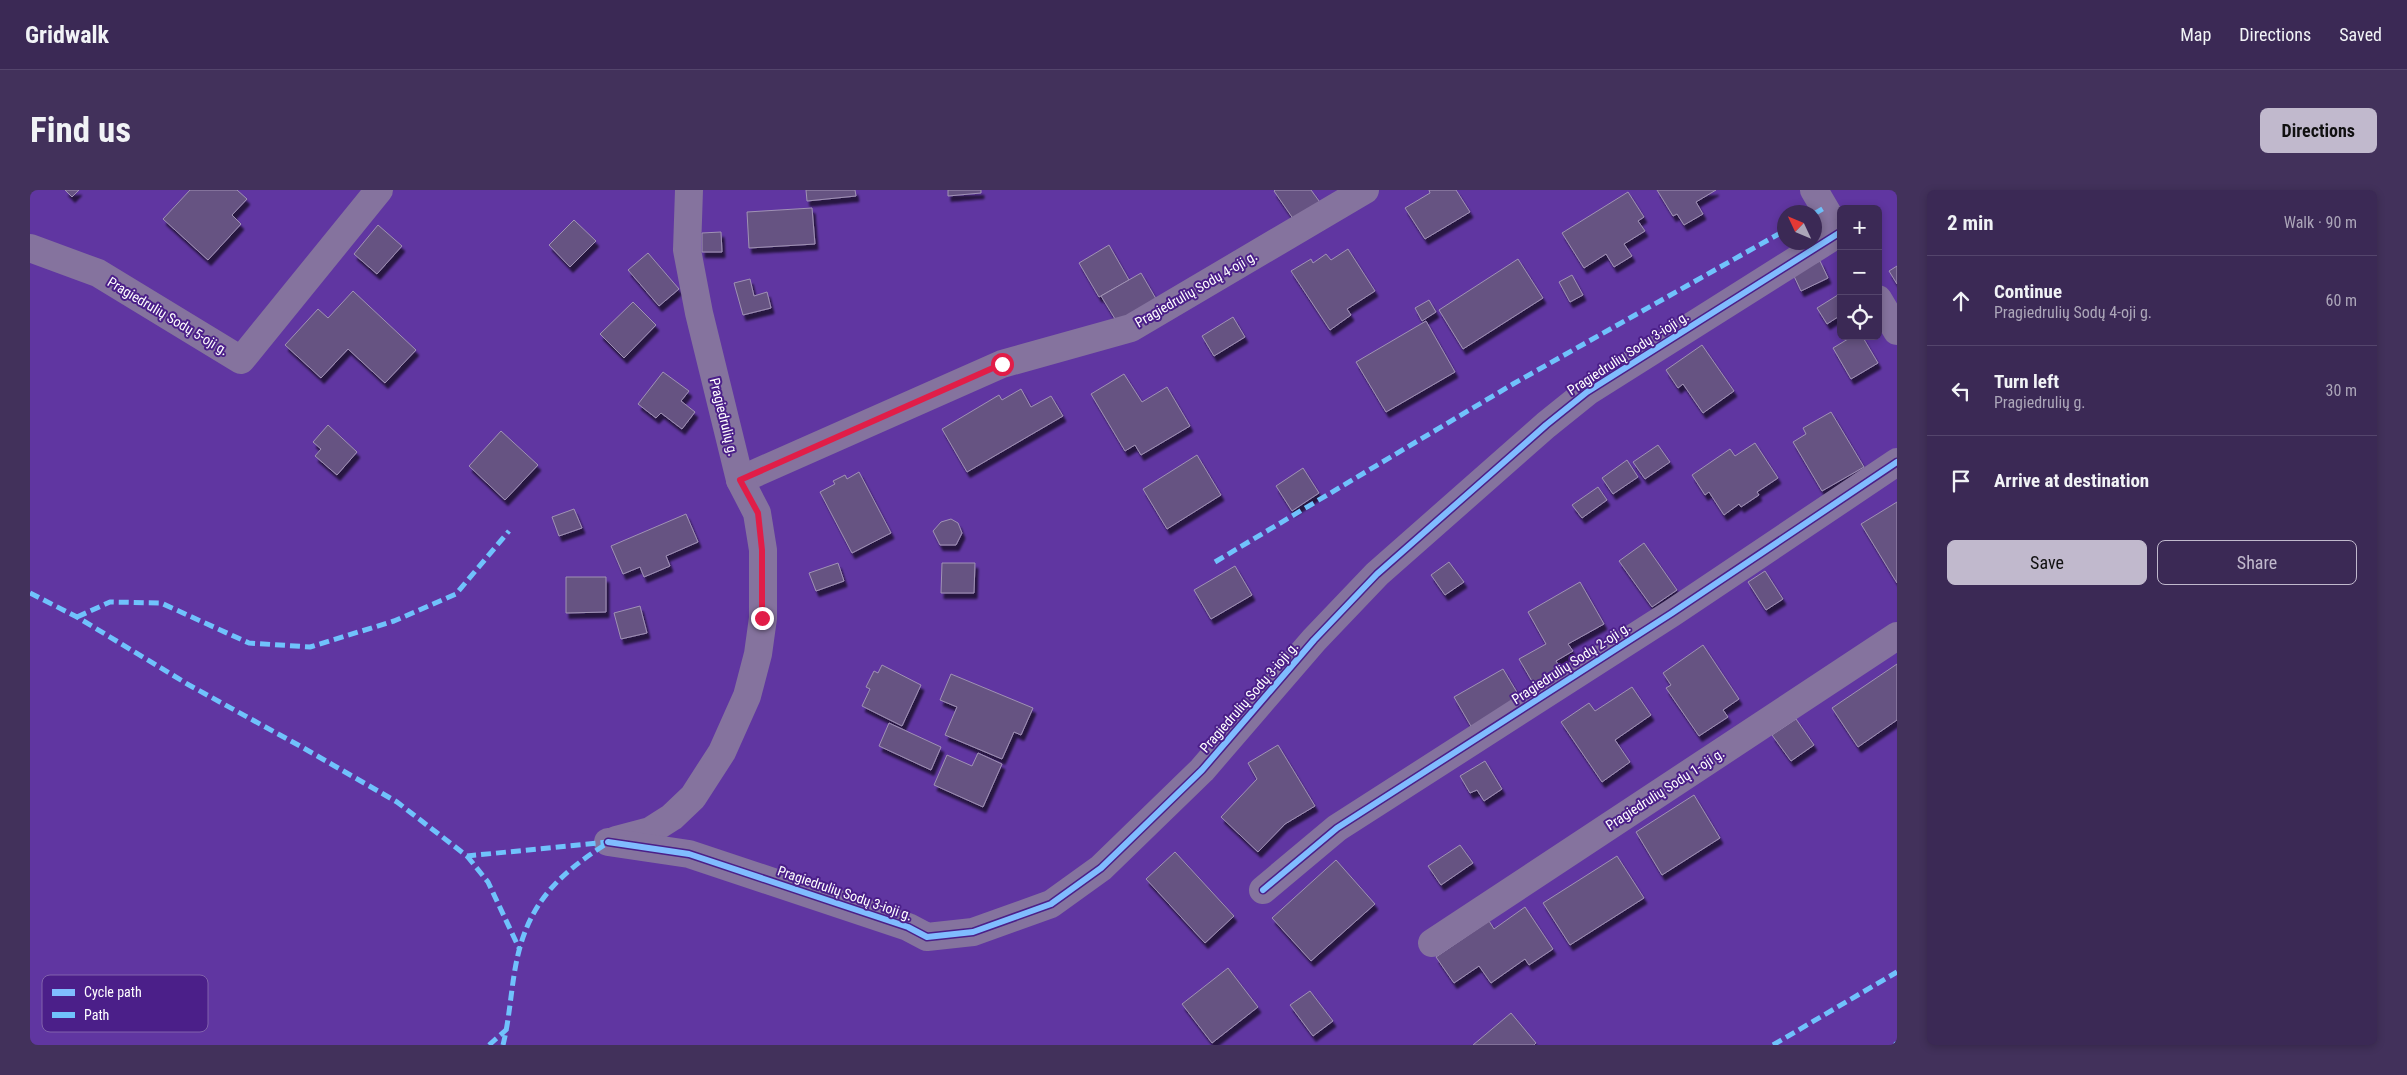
<!DOCTYPE html>
<html lang="en">
<head>
<meta charset="utf-8">
<style>
  body { margin:0; font-family:"Roboto Condensed",sans-serif; background:#42315b; color:#f1f3f6 }
  .controls { position:absolute; right:15px; top:15px; display:grid; overflow:hidden; border-radius:8px; box-shadow:0 2px 8px #0003 }
  .controls button { width:45px; height:45px; display:grid; place-items:center; padding:0; border:0; border-bottom:1px solid #54456c; background:#3b2955; color:#f1f3f6; font:25px sans-serif }
  .compass { position:absolute; left:1747px; top:15px; width:45px; height:45px; border-radius:50%; background:#3b2955; box-shadow:0 2px 8px #0003; rotate:314deg }
  .stop { position:absolute; width:15px; height:15px; margin:-11px; border:4px solid #e11d48; border-radius:50%; background:#fff }
  .stop.end { background:#e11d48; border-color:#fff; box-shadow:0 1px 5px #0008 }
  .list { margin:0; padding:0; list-style:none }
  h2 { display:flex; justify-content:space-between; align-items:center; height:65px; margin:0; padding:0 20px; font-size:21px }
  h2 small { font-size:16px; font-weight:400; color:#aca6b9 }
  .list li { display:grid; grid-template-columns:32px 1fr auto; gap:15px; align-items:center; box-sizing:border-box; height:90px; padding:0 20px; border-top:1px solid #54456c }
  .list b { display:block; font-size:19px; white-space:nowrap }
  .list p { margin:0; font-size:16px; white-space:nowrap; color:#aca6b9 }
  .list em { font-size:16px; font-style:normal; color:#aca6b9 }
  .actions { display:flex; gap:10px; padding:15px 20px }
  .actions a { flex:1; padding:11px 0; border:1px solid #c1b9cd; border-radius:8px; text-align:center; font-size:18px; color:#c1b9cd }
  .actions .main { background:#c1b9cd; color:#111 }
  .icon { flex:none; width:28px; height:28px; fill:none; stroke:currentColor; stroke-width:2; stroke-linecap:round; stroke-linejoin:round }
  .map { position:relative; flex:none; width:1867px; height:855px; overflow:hidden; border-radius:8px }
  header { display:flex; align-items:center; gap:30px; box-sizing:border-box; height:70px; padding:0 25px; background:#3b2955; border-bottom:1px solid #54456c }
  header strong { font-size:24px }
  nav { display:flex; gap:28px; margin-inline-start:auto; font-size:18px }
  .intro { display:flex; align-items:center; justify-content:space-between; box-sizing:border-box; height:120px; padding:0 30px }
  h1 { margin:0; font-size:35px }
  .button { padding:12px 22px; border-radius:8px; background:#c1b9cd; color:#111; font-size:18px; font-weight:700 }
  main { display:flex; gap:30px; padding:0 30px }
  aside { flex:1; background:#3b2955; border-radius:8px; box-shadow:0 2px 8px #0003 }
  .map>svg:first-child { display:block }
</style>
</head>
<body>
<header>
<strong>Gridwalk</strong>
<nav><a>Map</a><a>Directions</a><a>Saved</a></nav>
</header>
<div class="intro"><h1>Find us</h1><a class="button">Directions</a></div>
<main>
<div class="map">
<svg width="1867" height="855" viewBox="0 0 1867 855">
  <defs>
    <filter id="shadow"><feDropShadow dx="3" dy="5.5" stdDeviation="1" flood-color="#0009"/></filter>
  </defs>
  <rect width="100%" height="100%" fill="#4f3771"/>
  <path fill="#6036a1" fill-rule="evenodd" d="M0 0H1867V855H0ZM1811 19H1848V146H1811ZM1754 22H1784V52H1754Z"/>
  <g fill="#665382" stroke="#a092b4" filter="url(#shadow)">
    <polygon points="35,0 49,0 42,7"/>
    <polygon points="160,0 207,0 217,9 202,25 211,34 178,70 133,29"/>
    <polygon points="776,0 825,0 826,6 777,11"/>
    <polygon points="918,0 951,0 951,3 918,6"/>
    <polygon points="1245,0 1281,0 1292,15 1266,33 1244,1"/>
    <polygon points="1399,0 1426,0 1440,22 1395,49 1375,18 1400,3"/>
    <polygon points="1627,0 1686,0 1666,12 1673,24 1654,35 1647,24 1643,26"/>
    <polygon points="1598,2 1614,27 1608,31 1615,41 1594,54 1602,66 1584,77 1576,64 1554,78 1532,43"/>
    <polygon points="782,18 785,54 719,58 717,22"/>
    <polygon points="544,30 566,51 540,77 519,55"/>
    <polygon points="348,35 372,56 347,84 324,64"/>
    <polygon points="691,42 692,62 672,62 672,43"/>
    <polygon points="1079,55 1099,90 1069,107 1049,73"/>
    <polygon points="1318,59 1345,101 1317,119 1321,125 1300,140 1261,81 1281,69 1283,73 1296,64 1301,70"/>
    <polygon points="618,63 649,99 629,116 598,80"/>
    <polygon points="1488,69 1513,108 1433,159 1409,120"/>
    <polygon points="1790,71 1798,88 1771,101 1763,84"/>
    <polygon points="1867,76 1867,94 1859,81"/>
    <polygon points="1111,83 1129,114 1090,137 1071,106"/>
    <polygon points="1542,85 1553,105 1540,112 1529,92"/>
    <polygon points="720,89 724,106 737,102 741,118 713,125 704,93"/>
    <polygon points="323,101 386,160 355,193 318,159 291,188 255,155 288,119 298,128"/>
    <polygon points="1811,103 1811,125 1797,134 1787,118"/>
    <polygon points="1399,110 1406,122 1392,131 1385,118"/>
    <polygon points="603,112 626,135 594,168 570,144"/>
    <polygon points="1203,127 1215,147 1184,166 1172,146"/>
    <polygon points="1396,131 1425,182 1356,222 1326,172"/>
    <polygon points="1823,146 1832,146 1848,173 1821,189 1803,158"/>
    <polygon points="1672,155 1704,201 1673,223 1653,194 1648,198 1636,180"/>
    <polygon points="633,182 659,201 651,211 665,222 652,239 631,223 626,228 608,214"/>
    <polygon points="1094,184 1112,212 1137,197 1160,236 1111,265 1105,255 1095,261 1061,204"/>
    <polygon points="991,199 1001,217 1021,206 1033,226 937,282 912,239 969,205 972,210"/>
    <polygon points="1801,222 1834,277 1792,301 1763,252 1776,244 1773,238"/>
    <polygon points="298,235 327,262 307,285 285,266 291,259 283,252"/>
    <polygon points="471,241 508,275 475,310 439,276"/>
    <polygon points="1725,253 1748,288 1727,302 1729,305 1711,317 1709,314 1694,325 1679,302 1675,305 1662,285 1700,259 1705,266"/>
    <polygon points="1628,255 1640,272 1615,289 1603,272"/>
    <polygon points="1167,265 1191,305 1137,339 1113,299"/>
    <polygon points="1597,270 1608,287 1583,304 1572,288"/>
    <polygon points="1273,278 1289,303 1262,321 1246,296"/>
    <polygon points="829,282 861,343 822,363 790,302 805,294 803,291 815,285 817,289"/>
    <polygon points="1568,297 1577,310 1552,328 1542,315"/>
    <polygon points="1867,312 1867,393 1831,334"/>
    <polygon points="544,319 552,338 529,346 522,327"/>
    <polygon points="656,324 668,352 636,366 640,376 614,387 610,377 593,384 581,356"/>
    <polygon points="921,329 928,333 932,343 926,355 910,355 903,341 911,332"/>
    <polygon points="1614,353 1647,400 1622,417 1589,371"/>
    <polygon points="1419,372 1434,392 1415,405 1401,385"/>
    <polygon points="808,373 814,391 786,401 779,383"/>
    <polygon points="912,373 945,373 944,403 911,403"/>
    <polygon points="1205,376 1222,405 1181,429 1164,400"/>
    <polygon points="1735,381 1753,409 1736,420 1718,392"/>
    <polygon points="536,387 576,387 576,422 536,423"/>
    <polygon points="1550,392 1574,434 1538,454 1543,461 1526,471 1533,483 1506,498 1489,469 1516,454 1498,422"/>
    <polygon points="610,416 617,443 591,449 584,423"/>
    <polygon points="1673,455 1709,509 1693,520 1698,527 1669,546 1636,498 1641,495 1633,483"/>
    <polygon points="1867,474 1867,530 1828,557 1802,518"/>
    <polygon points="852,475 891,495 872,536 832,516 840,499 836,497 844,481 848,483"/>
    <polygon points="1473,479 1491,509 1442,538 1424,507"/>
    <polygon points="921,484 1003,518 991,545 984,542 972,569 915,545 927,517 910,510"/>
    <polygon points="1602,497 1621,525 1585,550 1600,572 1572,592 1531,532 1559,513 1565,521"/>
    <polygon points="1766,529 1784,555 1761,571 1742,545"/>
    <polygon points="859,533 911,557 901,580 849,556"/>
    <polygon points="1248,555 1285,616 1255,634 1228,662 1191,627 1227,589 1218,573"/>
    <polygon points="948,563 972,574 953,617 904,595 917,565 942,576"/>
    <polygon points="1455,571 1472,599 1454,611 1447,600 1440,603 1430,586"/>
    <polygon points="1664,605 1690,648 1632,685 1606,642"/>
    <polygon points="1430,655 1443,673 1411,695 1398,676"/>
    <polygon points="1145,662 1204,726 1175,753 1116,689"/>
    <polygon points="1587,666 1614,708 1540,755 1513,713"/>
    <polygon points="1306,670 1345,714 1281,771 1242,728"/>
    <polygon points="1495,717 1523,759 1499,775 1495,769 1461,793 1449,776 1424,793 1406,767 1459,731 1464,739"/>
    <polygon points="1198,778 1228,817 1182,853 1152,814"/>
    <polygon points="1280,801 1303,831 1283,846 1260,815"/>
    <polygon points="1481,823 1506,853 1504,855 1443,855"/>
  </g>
  <g fill="none" stroke-linecap="round" stroke-linejoin="round">
    <g stroke="#85739e" stroke-width="28">
      <polyline points="1784,0 1811,46"/>
      <polyline points="0,58 68,83 211,170 349,0"/>
      <polyline points="1848,109 1867,141"/>
      <polyline points="710,290 972,174 1101,138 1335,0"/>
      <polyline points="586,650 620,641 642,627 663,607 692,562 717,506 728,464 733,428 733,360 727,323 710,290 669,123 657,60 659,0"/>
      <polyline points="578,652 659,664 878,737 897,747 943,742 1021,714 1071,678 1172,580 1284,450 1347,384 1516,235 1557,202 1809,43"/>
      <polyline points="1233,700 1307,638 1642,423 1867,272"/>
      <polyline points="1402,753 1867,446"/>
    </g>
    <g stroke="#70c2fc" stroke-width="5" stroke-dasharray="10 5" stroke-linecap="butt">
      <polyline points="1784,24 1794,18"/>
      <polyline points="1185,372 1483,194 1754,41"/>
      <polyline points="0,403 47,427 159,495 270,556 367,612 437,666 578,652"/>
      <polyline points="47,427 80,412 131,413 219,453 280,457 364,431 426,404 479,341"/>
      <polyline points="437,666 458,692 489,758"/>
      <polyline points="459,855 477,839"/>
      <path d="M473 855C481 823 481 789 490 757 504 707 534 681 576 654"/>
      <polyline points="1743,855 1867,782"/>
      <polyline points="1865,855 1867,853"/>
    </g>
    <defs>
      <g id="cycleway">
        <polyline points="578,652 659,664 878,737 897,747 943,742 1021,714 1071,678 1172,580 1284,450 1347,384 1516,235 1557,202 1809,43"/>
        <polyline points="1233,700 1307,638 1642,423 1867,272"/>
      </g>
    </defs>
    <use href="#cycleway" stroke="#4b1f89" stroke-width="9"/>
    <use href="#cycleway" stroke="#80bcff" stroke-width="6"/>
  </g>
  <g fill="none" stroke-linecap="round" stroke-linejoin="round">
    <polyline stroke="#e11d48" stroke-width="6" points="732,428 732,360 728,323 710,290 972,174"/>
  </g>
  <g text-anchor="middle" stroke-width="4" stroke-linejoin="round" paint-order="stroke">
    <g font-size="14" fill="#fff" stroke="#4b1f89">
      <text transform="translate(1166 99) rotate(-30)" y="5">Pragiedrulių Sodų 4-oji g.</text>
      <text transform="translate(138 126) rotate(31)" y="5">Pragiedrulių Sodų 5-oji g.</text>
      <text transform="translate(1598 163) rotate(-33)" y="5">Pragiedrulių Sodų 3-ioji g.</text>
      <text transform="translate(694 227) rotate(76)" y="5">Pragiedrulių g.</text>
      <text transform="translate(1541 473) rotate(-33)" y="5">Pragiedrulių Sodų 2-oji g.</text>
      <text transform="translate(1219 507) rotate(-49)" y="5">Pragiedrulių Sodų 3-ioji g.</text>
      <text transform="translate(1635 599) rotate(-33)" y="5">Pragiedrulių Sodų 1-oji g.</text>
      <text transform="translate(815 703) rotate(19)" y="5">Pragiedrulių Sodų 3-ioji g.</text>
    </g>
  </g>
  <rect x="12" y="785" width="166" height="57" rx="8" fill="#4b1f89" stroke="#8162ac" stroke-width="1"/>
  <rect x="22" y="799" width="23" height="7" fill="#80bcff"/>
  <rect x="22" y="822" width="23" height="6" fill="#70c2fc"/>
  <g font-size="14" fill="#fff">
    <text x="54" y="807">Cycle path</text>
    <text x="54" y="830">Path</text>
  </g>
</svg>
<div class="controls">
<button>+</button>
<button>−</button>
<button><svg class="icon" aria-label="locate" viewBox="0 0 24 24"><circle cx="12" cy="12" r="6"/><path d="M12 2v4M12 18v4M2 12h4M18 12h4"/></svg></button>
</div>
<svg class="compass" viewBox="-18 -18 36 36"><path d="M0-13l5 13h-10z" fill="#e53935"/><path d="M0 13l5-13h-10z" fill="#aca6b9"/></svg>
<div class="stop" style="left:972px;top:174px"></div>
<div class="stop end" style="left:732px;top:428px"></div>
</div>
<aside>
<h2>2 min<small>Walk · 90 m</small></h2>
<ul class="list">
<li><svg class="icon" aria-label="ahead" viewBox="0 0 24 24"><path d="M12 20V5M6 11l6-6 6 6"/></svg><div><b>Continue</b><p>Pragiedrulių Sodų 4-oji g.</p></div><em>60 m</em></li>
<li><svg class="icon" aria-label="left" viewBox="0 0 24 24"><path d="M17 20v-9H6M10 6l-5 5 5 5"/></svg><div><b>Turn left</b><p>Pragiedrulių g.</p></div><em>30 m</em></li>
<li><svg class="icon" aria-label="arrive" viewBox="0 0 24 24"><path d="M6 21V4h12l-3 4 3 4H6"/></svg><div><b>Arrive at destination</b></div></li>
</ul>
<div class="actions"><a class="main">Save</a><a>Share</a></div>
</aside>
</main>
</body>
</html>
